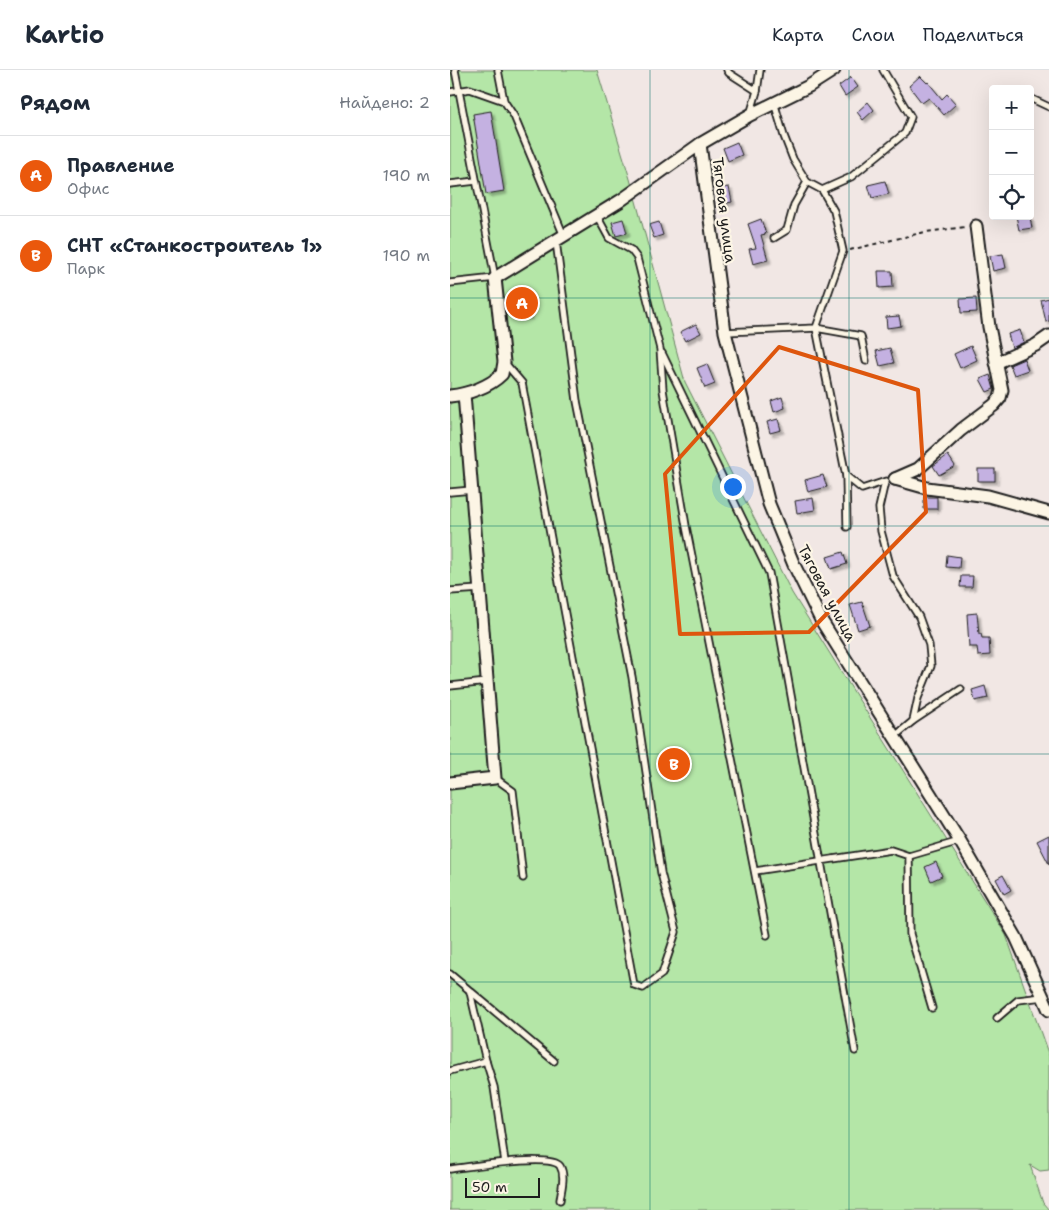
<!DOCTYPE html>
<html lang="ru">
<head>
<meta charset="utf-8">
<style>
  body { margin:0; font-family:"Shantell Sans",sans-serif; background:#f6f6f7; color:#1f2937 }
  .controls { position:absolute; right:15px; top:15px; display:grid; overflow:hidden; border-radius:5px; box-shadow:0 5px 20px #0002 }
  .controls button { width:45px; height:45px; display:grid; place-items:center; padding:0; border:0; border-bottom:1px solid #e0e1e3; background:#fff; color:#1f2937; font:25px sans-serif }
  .scale { position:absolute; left:15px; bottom:12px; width:75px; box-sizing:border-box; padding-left:5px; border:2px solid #1c1c1c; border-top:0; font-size:14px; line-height:18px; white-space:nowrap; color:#1c1c1c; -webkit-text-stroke:4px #fcf5e5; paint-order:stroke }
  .you { position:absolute; left:282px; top:416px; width:18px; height:18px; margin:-12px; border:4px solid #fff; border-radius:50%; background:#1a73e8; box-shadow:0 0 0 8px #1a73e833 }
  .badge { display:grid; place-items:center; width:32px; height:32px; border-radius:50%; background:#ea580c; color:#fff; font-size:16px; font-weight:700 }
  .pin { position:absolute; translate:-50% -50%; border:2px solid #fff; box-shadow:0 1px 5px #0006 }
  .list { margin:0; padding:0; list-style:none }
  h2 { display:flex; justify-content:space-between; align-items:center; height:65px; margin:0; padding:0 20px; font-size:21px }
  h2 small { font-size:16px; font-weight:400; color:#747a83 }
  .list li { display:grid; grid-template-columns:32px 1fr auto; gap:15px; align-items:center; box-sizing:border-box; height:80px; padding:0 20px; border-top:1px solid #e0e1e3 }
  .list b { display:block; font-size:19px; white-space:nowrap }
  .list p { margin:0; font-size:16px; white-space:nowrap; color:#747a83 }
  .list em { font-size:16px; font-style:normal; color:#747a83 }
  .icon { flex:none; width:28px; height:28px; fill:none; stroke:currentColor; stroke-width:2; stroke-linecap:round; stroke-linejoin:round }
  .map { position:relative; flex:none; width:599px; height:1140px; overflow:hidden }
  header { display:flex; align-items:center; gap:30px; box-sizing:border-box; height:70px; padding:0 25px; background:#fff; border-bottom:1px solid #e0e1e3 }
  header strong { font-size:24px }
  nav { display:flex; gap:28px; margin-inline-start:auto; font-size:18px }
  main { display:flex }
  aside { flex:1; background:#fff }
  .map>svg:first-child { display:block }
</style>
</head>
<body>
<header>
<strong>Kartio</strong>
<nav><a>Карта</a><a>Слои</a><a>Поделиться</a></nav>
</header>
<main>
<aside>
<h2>Рядом<small>Найдено: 2</small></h2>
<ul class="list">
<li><span class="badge">A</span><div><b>Правление</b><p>Офис</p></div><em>190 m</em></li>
<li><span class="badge">B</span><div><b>СНТ «Станкостроитель 1»</b><p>Парк</p></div><em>190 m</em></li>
</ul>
</aside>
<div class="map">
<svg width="599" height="1140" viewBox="0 0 599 1140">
  <defs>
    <filter id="shadow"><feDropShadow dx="3" dy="3" stdDeviation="1" flood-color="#0004"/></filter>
  </defs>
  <rect width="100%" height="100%" fill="#f1e7e4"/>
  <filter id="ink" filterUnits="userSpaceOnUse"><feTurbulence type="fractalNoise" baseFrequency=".02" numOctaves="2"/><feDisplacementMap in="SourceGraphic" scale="10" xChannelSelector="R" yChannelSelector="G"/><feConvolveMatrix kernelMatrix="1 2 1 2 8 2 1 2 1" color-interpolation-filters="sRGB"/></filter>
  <g filter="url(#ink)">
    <polygon fill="#b4e6a7" stroke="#688162" points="0,0 147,0 180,109 235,312 342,523 556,865 599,986 599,1100 590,1101 580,1095 593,1133 599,1140 0,1140"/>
    <g fill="#c4b1e1" stroke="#1c1c1c" filter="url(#shadow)">
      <polygon points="470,6 477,13 478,12 492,29 497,24 506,34 494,45 479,28 472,33 459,16"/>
      <polygon points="401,7 408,17 395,26 389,16"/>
      <polygon points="418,32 424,40 413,50 407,42"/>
      <polygon points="41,41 54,121 36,124 23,44"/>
      <polygon points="287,72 292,85 278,91 273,78"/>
      <polygon points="435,111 439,124 422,128 418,115"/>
      <polygon points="279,117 282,132 272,134 269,118"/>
      <polygon points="566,146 573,146 574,148 580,147 582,158 569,160"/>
      <polygon points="173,149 177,163 166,166 162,152"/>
      <polygon points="311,149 316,164 311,165 318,190 303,194 299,179 306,178 298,154"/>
      <polygon points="209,152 213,165 204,168 199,155"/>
      <polygon points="553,184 556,198 543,201 540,186"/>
      <polygon points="428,201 442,201 443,217 429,218"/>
      <polygon points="76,219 80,246 68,247 65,221"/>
      <polygon points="526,228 527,242 511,243 510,229"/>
      <polygon points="599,228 599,251 596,252 591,230"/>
      <polygon points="449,246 451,256 437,258 436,247"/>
      <polygon points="246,254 251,263 235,271 230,262"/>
      <polygon points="570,260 574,272 562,278 558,264"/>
      <polygon points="521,276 527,290 510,298 504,284"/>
      <polygon points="440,278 444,293 430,296 426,281"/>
      <polygon points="574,289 578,300 564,305 560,295"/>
      <polygon points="257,294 265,314 255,318 247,298"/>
      <polygon points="540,305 544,319 537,322 530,309"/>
      <polygon points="332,327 335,338 324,342 321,331"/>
      <polygon points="328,349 331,360 320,363 317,352"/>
      <polygon points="498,385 505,396 489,405 483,396"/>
      <rect x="528" y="399" width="17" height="12"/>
      <polygon points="373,405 377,417 358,422 355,410"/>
      <rect x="474" y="427" width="13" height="12"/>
      <polygon points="363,428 365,440 347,443 345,431"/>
      <polygon points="393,482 397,494 381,499 377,487"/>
      <polygon points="497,485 510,487 509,498 496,497"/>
      <polygon points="511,506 523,506 522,517 510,517"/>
      <polygon points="412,532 420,556 408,560 400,535"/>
      <polygon points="527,543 529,564 531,564 532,568 539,568 540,585 528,586 527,577 519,577 517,544"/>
      <polygon points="535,616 538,628 525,631 522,620"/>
      <polygon points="599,765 599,794 587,771"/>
      <polygon points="486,792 492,806 481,811 475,797"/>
      <polygon points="553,805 561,820 554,824 546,809"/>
    </g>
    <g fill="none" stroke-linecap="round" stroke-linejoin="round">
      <defs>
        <g id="service">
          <polyline points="48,0 54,31"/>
          <polyline points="277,0 279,3 307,21"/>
          <polyline points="0,22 20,19 54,31 64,46 114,166"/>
          <polyline points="580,28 599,37"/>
          <polyline points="300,45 307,21 310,0"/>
          <polyline points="0,114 26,111"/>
          <polyline points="372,120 401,107 455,63 461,47 433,0"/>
          <polyline points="147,146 159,168 181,180 187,188 210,279 213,320 236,456 317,865"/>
          <polyline points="324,168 337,160 344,135 357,112"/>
          <polyline points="0,213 45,208 5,0"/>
          <polyline points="275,262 366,258 393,181 384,141 372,120 357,112 343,89 334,66 324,32"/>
          <polyline points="212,283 319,503 405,981"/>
          <polyline points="416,291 411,266 366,258 396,406 412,419 436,411"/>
          <polyline points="55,293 72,313 184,915 193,918 212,904 226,862 211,803 182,607 127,331 106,171"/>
          <polyline points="396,406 397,457"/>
          <polyline points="435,412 429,438 431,461 443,506 469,547 479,575 481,596 468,628 463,651 444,667"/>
          <polyline points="0,422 22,420"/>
          <polyline points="0,521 30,519"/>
          <polyline points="0,616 37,612"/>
          <polyline points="463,651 511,619"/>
          <polyline points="45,708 63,721 73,808"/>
          <polyline points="459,786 460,864 482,938"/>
          <polyline points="305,801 441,780 459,786 510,771"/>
          <polyline points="0,904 104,991"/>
          <polyline points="547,948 568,930 593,927"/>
          <polyline points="36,991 44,1017 55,1092"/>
          <polyline points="0,1001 36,991 20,922"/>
          <path d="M0 1099C18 1097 101 1083 110 1096 116 1106 111 1120 110 1130"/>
        </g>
        <g id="minor">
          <polyline points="250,74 275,262 319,434 344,495 371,550 510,771 566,867 599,940"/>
          <polyline points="546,293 586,275 599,266"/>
          <path d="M0 326C18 324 39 317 52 304L54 292 45 208 170 131 250 74 300 45 359 16 384 0"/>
          <polyline points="445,409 468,399 511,360 544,335 550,328 552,320 539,257 526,156"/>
          <polyline points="445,409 477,418 538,426 599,443"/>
          <polyline points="0,713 45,708 14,324"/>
        </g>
      </defs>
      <use href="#service" stroke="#1c1c1c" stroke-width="9"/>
      <use href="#minor" stroke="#1c1c1c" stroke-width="15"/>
      <polyline stroke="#1c1c1c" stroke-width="2" stroke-dasharray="4 4" stroke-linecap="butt" points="400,180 475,162 515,157"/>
      <use href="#service" stroke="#fcf5e5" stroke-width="5.5"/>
      <use href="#minor" stroke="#fcf5e5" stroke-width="11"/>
    </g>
  </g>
  <path fill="none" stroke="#de560d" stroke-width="4" stroke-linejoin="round" d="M329 277 468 320 476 442 359 562 230 564 215 404Z"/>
  <path fill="none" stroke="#0f766e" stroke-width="1" stroke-opacity="0.55" d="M200 0V1140M399 0V1140M0 228H599M0 456H599M0 684H599M0 912H599"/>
  <g text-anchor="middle" stroke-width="4.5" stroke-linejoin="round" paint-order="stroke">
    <g font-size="15" fill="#1c1c1c" stroke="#fcf5e5">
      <text transform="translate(274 140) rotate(83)" y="5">Тяговая улица</text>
      <text transform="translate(377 523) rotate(62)" y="5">Тяговая улица</text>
    </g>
  </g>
</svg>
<div class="controls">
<button>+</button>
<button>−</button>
<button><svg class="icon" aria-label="locate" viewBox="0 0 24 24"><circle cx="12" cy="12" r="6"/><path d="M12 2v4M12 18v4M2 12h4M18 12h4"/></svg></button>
</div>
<div class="scale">50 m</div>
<div class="you"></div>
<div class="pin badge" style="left:72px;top:233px">A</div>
<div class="pin badge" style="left:224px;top:694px">B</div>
</div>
</main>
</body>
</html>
